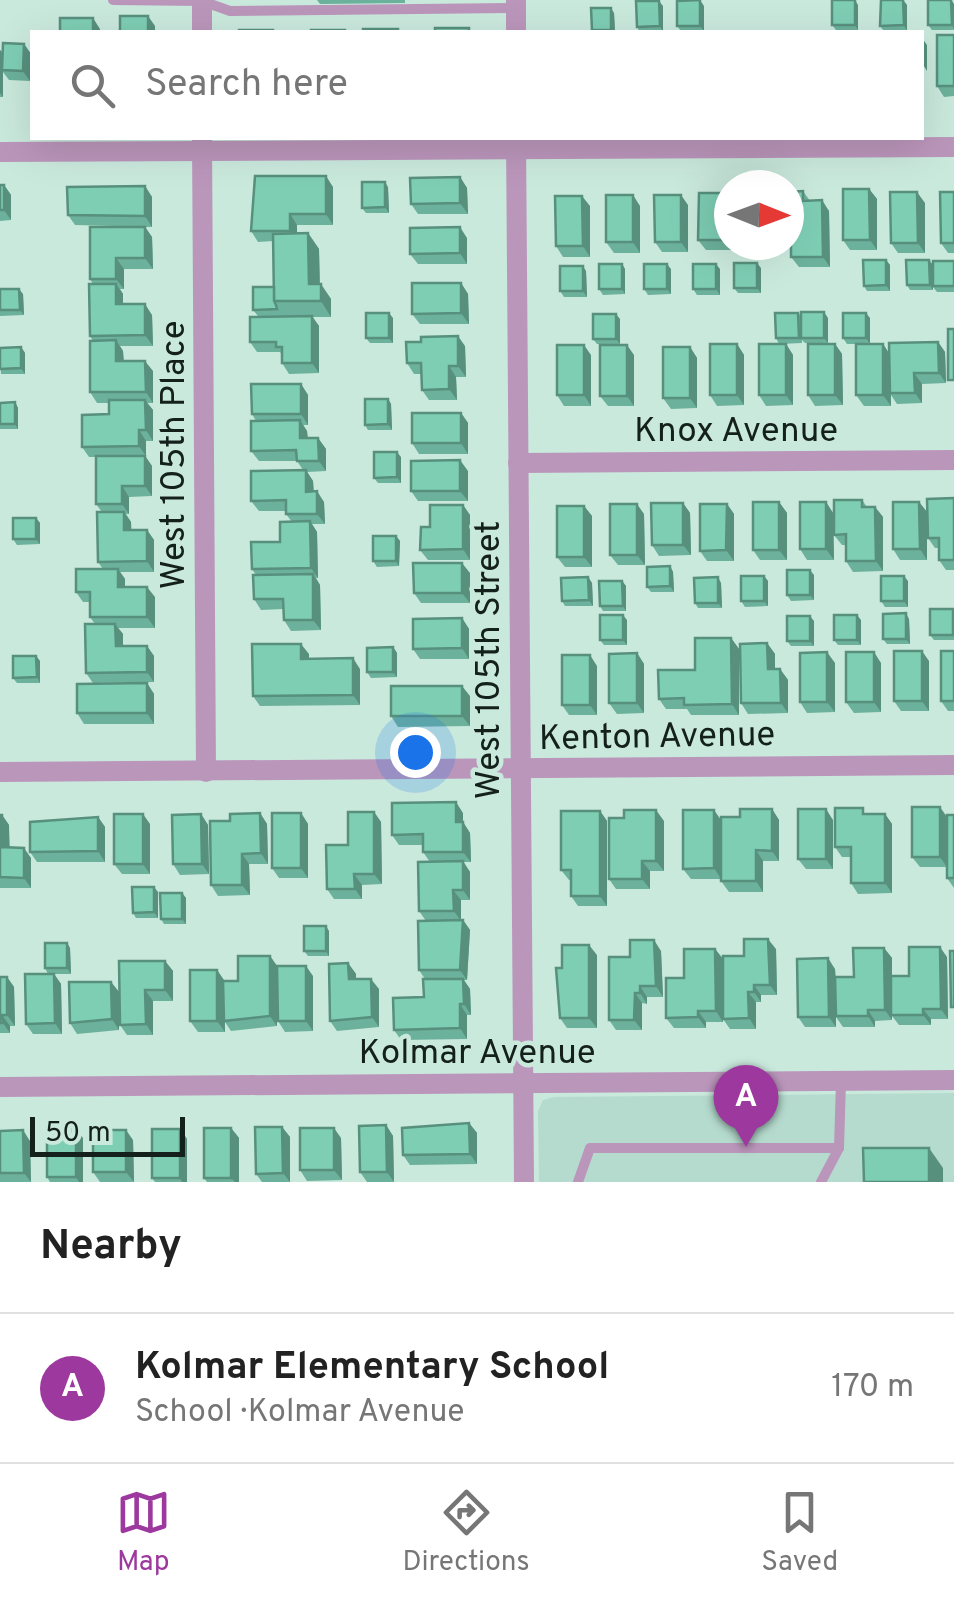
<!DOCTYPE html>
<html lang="en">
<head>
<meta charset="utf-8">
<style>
  body { margin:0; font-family:Overpass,sans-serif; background:#f2f2f2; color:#222 }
  .compass { position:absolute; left:714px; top:170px; width:90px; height:90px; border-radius:50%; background:#fff; box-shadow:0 10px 40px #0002; rotate:91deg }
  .scale { position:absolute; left:30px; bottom:25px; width:155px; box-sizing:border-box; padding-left:10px; border:5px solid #14201c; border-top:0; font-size:28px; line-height:35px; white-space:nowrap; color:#14201c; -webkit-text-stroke:8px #cae9dd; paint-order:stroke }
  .you { position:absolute; left:415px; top:752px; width:35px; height:35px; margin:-25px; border:8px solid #fff; border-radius:50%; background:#1a73e8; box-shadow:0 0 0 15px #1a73e833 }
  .badge { display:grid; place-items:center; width:65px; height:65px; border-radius:50%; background:#9c389e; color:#fff; font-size:32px; font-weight:700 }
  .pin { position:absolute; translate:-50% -82px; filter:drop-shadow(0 2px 5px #0008) }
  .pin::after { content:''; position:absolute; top:52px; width:35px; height:30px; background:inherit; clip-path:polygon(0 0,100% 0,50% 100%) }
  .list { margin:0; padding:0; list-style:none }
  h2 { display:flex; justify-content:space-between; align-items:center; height:130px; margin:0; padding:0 40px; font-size:42px }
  h2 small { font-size:32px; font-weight:400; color:#767676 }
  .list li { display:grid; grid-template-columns:65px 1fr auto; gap:30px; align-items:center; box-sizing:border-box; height:150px; padding:0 40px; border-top:2px solid #e0e0e0 }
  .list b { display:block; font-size:38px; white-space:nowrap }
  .list p { margin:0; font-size:32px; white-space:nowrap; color:#767676 }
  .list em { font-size:32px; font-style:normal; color:#767676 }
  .icon { flex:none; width:55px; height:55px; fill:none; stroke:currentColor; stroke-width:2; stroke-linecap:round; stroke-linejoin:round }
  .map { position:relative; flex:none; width:954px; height:1182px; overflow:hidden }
  .search { position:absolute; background:#fff; box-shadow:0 10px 40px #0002; left:30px; right:30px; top:30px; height:110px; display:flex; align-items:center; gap:25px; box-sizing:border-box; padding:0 35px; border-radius:0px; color:#767676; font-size:38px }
  .sheet { height:280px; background:#fff }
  nav { display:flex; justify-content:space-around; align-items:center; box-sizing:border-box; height:140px; border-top:2px solid #e0e0e0; background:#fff; font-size:28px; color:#767676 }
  nav a { display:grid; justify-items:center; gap:5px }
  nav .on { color:#9c389e }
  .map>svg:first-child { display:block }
</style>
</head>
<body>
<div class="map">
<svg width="954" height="1182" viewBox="0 0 954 1182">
  <rect width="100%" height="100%" fill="#cae9dd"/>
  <polygon fill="#b5dbce" points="954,1093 954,1182 539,1182 538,1111 543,1100 554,1097"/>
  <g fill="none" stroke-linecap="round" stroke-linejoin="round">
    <g stroke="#bb96bb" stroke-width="10">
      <polyline points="113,0 202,1 230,11 516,8"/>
      <polyline points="578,1182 590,1148 839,1148"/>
      <polyline points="821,1182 839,1148 841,1081"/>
    </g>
    <g stroke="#bb96bb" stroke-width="20">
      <polyline points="202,0 202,32"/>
      <polyline points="516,0 516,32"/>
      <polyline points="516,138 524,1182"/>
      <polyline points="202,139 206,772"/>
      <polyline points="0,152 954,147"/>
      <polyline points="518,463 954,460"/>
      <polyline points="0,772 954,765"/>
      <polyline points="0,1087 954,1080"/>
    </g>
  </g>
  <g fill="#6cb19b">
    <polygon points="317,0 405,0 405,3 320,4"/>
    <polygon points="903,0 907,5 907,31 884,31 880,26"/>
    <polygon points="951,0 954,4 954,30 932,30 928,25"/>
    <polygon points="858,5 858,30 836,30 832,25"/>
    <polygon points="663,6 663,32 640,32 637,27"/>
    <polygon points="704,6 704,31 681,31 677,26"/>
    <polygon points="614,13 615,32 593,32 592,30"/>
    <polygon points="954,35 954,96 944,97 937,86"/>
    <polygon points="24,44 31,54 30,81 9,80 3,72 3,97 0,97 0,50 2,53"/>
    <polygon points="460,177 467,188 468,214 418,214 411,204"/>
    <polygon points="0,185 4,185 11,195 11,220 0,221"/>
    <polygon points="145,186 152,197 152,227 75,225 68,215"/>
    <polygon points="333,187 333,225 297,225 297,234 308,233 319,249 320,284 331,299 331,317 312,317 319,326 319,373 289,374 282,363 282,355 280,352 257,352 250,342 258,316 253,310 274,287 273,241 258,242 251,231"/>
    <polygon points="388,187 389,213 366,213 362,208"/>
    <polygon points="869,189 877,199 877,250 850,250 843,240"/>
    <polygon points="803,191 810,201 829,211 830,267 799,267 791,257 791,240 789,240 789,192"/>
    <polygon points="954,192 954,253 948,253 941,243"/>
    <polygon points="729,199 729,245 733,245 733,250 706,250 698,240"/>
    <polygon points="925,203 925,253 898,253 891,243"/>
    <polygon points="688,205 688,252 662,252 655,242"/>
    <polygon points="590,206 590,257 563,257 556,246"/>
    <polygon points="640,206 640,253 614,253 606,242"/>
    <polygon points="145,227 152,237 153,269 124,269 124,289 120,289 123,294 123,304 152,315 153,346 120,346 123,351 124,361 153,371 153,403 147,403 153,410 153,441 146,441 145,456 152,466 152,496 129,497 129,514 126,514 131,522 131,530 147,530 154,540 154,572 120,572 125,579 125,587 155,597 155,628 118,628 123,634 123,646 147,646 154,656 154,682 93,683 86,673 95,624 90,617 90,602 83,602 76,592 103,569 98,562 102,512 96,504 96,457 89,457 82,447 109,414 109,403 97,403 90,392 93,341 90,336 93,284 90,279"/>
    <polygon points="467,238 467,264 418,264 410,254"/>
    <polygon points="744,245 774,245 774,250 748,250"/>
    <polygon points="886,260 890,265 890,291 867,291 864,286"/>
    <polygon points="954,261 954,292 937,292 933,287 933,290 910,290 907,285 933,264"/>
    <polygon points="622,264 625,269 625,294 603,295 599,289"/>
    <polygon points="761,268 761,293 738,293 734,288"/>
    <polygon points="671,269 671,294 648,295 644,289"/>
    <polygon points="720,269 720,295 697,295 693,289"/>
    <polygon points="586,271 587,297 564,297 560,291"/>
    <polygon points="461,283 468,294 469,324 420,324 412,314"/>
    <polygon points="0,289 23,294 24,315 0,316"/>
    <polygon points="798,313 801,316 828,318 828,343 805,343 802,340 802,343 779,344 776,338"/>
    <polygon points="393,318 393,343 370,343 366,338"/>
    <polygon points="870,318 870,344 847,344 843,338"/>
    <polygon points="620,319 620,344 597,344 593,339"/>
    <polygon points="938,342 945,352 946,383 922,384 922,403 897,404 891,395 891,406 864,406 856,395 883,344 889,353"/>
    <polygon points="737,344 744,355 744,405 717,406 710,395"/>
    <polygon points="786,344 793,355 793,405 766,406 759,395"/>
    <polygon points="835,344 842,354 843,405 815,406 808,395"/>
    <polygon points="465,346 466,377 456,377 457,400 429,400 422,390 421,374 414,374 407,363"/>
    <polygon points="21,347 25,353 25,374 1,374 0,348"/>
    <polygon points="690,347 697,358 697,408 671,409 663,398"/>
    <polygon points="591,355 591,406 564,406 557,395"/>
    <polygon points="634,355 634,406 608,406 600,396"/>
    <polygon points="301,384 308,395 308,425 303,425 307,431 308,438 318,438 326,449 326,471 307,472 313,481 314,492 324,502 325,524 312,524 317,532 318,578 316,578 320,585 321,630 291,631 284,620 283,609 261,610 254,599 256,575 252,569 280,542 292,522 286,514 286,511 259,511 251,501 303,470 297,461 259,461 251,451 256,421 252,414"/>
    <polygon points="388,399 391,404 392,430 368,430 365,425"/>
    <polygon points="15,402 18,408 18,429 0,429 0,403"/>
    <polygon points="461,413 468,423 468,454 419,454 412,443"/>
    <polygon points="401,457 401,483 378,483 374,478"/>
    <polygon points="468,471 468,501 418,501 411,491"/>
    <polygon points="954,498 954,570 946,570 939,560 939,548 935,548 928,538"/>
    <polygon points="862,500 867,507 875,507 883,517 883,571 853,572 846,561 846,545 842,545 834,535"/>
    <polygon points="779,502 787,513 787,560 760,560 753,550"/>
    <polygon points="826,502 833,513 834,560 807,560 800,549"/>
    <polygon points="919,502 927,512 927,560 900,560 893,549"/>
    <polygon points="683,503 690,513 691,555 659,556 652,545"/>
    <polygon points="727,504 734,514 734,561 707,561 700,551"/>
    <polygon points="463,505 470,515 470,560 428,560 420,550"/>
    <polygon points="584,506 592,516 592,567 565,567 557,557"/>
    <polygon points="644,514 645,565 618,565 610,555"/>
    <polygon points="36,518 40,523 40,544 17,545 13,539"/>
    <polygon points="396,536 400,541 399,566 377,567 373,561"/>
    <polygon points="670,566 673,572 674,592 651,592 647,587"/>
    <polygon points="470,573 470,603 421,603 414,593"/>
    <polygon points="814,575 814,600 791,601 787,595"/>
    <polygon points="764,576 768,581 768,606 745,607 741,601"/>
    <polygon points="588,577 592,583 593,606 565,606 562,601"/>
    <polygon points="622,581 626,586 626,611 603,611 600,606"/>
    <polygon points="908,581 908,607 885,607 881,601"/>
    <polygon points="721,583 722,608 698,608 695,603"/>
    <polygon points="954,611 954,640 934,640 930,635"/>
    <polygon points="462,618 469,629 469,659 420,659 413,649"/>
    <polygon points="909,619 910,644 887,644 883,639"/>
    <polygon points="627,620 627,645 604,645 600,640"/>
    <polygon points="861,620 861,645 838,645 834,640"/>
    <polygon points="814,621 814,646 791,646 787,641"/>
    <polygon points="731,638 739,649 739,715 691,715 687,709 666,709 659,699 695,670"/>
    <polygon points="767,643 775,654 775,669 780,669 788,680 788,713 748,714 741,703"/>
    <polygon points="393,647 397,653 397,677 371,678 367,672"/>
    <polygon points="954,651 954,711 948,711 941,701"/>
    <polygon points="637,653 644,664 644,713 617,714 609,703"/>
    <polygon points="309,654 309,659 360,669 360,705 260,706 253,696"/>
    <polygon points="36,656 40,661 40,683 17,683 13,678"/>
    <polygon points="929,661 929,711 901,711 894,701"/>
    <polygon points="835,663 835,712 807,713 800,702"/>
    <polygon points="881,663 881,712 854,713 846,702"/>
    <polygon points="597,666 597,715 569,715 562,705"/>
    <polygon points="147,683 154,694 154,724 84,724 77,713"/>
    <polygon points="470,696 470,726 398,727 391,716"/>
    <polygon points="772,809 779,820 779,861 763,861 763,892 729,892 721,881 740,817"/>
    <polygon points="683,810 721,879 691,879 683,869"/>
    <polygon points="600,811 607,821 607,906 578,906 571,896 571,880 569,880 561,870"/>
    <polygon points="374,812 381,822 382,884 362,885 362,899 334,899 327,889 348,845"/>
    <polygon points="260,813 267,824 268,864 249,864 250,895 218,896 211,885 230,821"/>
    <polygon points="301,813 308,824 308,878 279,878 272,868"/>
    <polygon points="463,813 463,822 470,833 471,862 463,862 470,872 470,900 461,900 461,920 463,920 470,930 467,980 464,980 470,989 471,1015 467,1015 467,1039 401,1040 394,1030 424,997 425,979 419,970 426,921 419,911 430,862 423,852 423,845 399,845 392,835"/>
    <polygon points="201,814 208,825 209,874 180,875 173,864"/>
    <polygon points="868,814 885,814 892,824 892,893 858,894 851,883 851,857 842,857 835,847"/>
    <polygon points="0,815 2,815 9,825 9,847 31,858 31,888 0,888"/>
    <polygon points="954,815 954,888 947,878 947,867 920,867 912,857 947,817"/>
    <polygon points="98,817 105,827 105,862 37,862 30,852"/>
    <polygon points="833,820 833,869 806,869 798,859"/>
    <polygon points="664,821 664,871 650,871 650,889 616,889 609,879"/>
    <polygon points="150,824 150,874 122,874 114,864"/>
    <polygon points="158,892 158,918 136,918 133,913"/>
    <polygon points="182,893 186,898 186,924 164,924 161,919"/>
    <polygon points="329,931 329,956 308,956 304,951"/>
    <polygon points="67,943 70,948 71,974 54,974 61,984 62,1034 33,1034 26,1024 48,974 45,968"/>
    <polygon points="884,948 892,958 892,976 909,976 947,957 948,1019 931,1019 931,1025 899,1025 892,1016 892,1020 875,1021 875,1027 843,1027 836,1017 836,1027 805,1027 798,1017 835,969 836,977 854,977"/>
    <polygon points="715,949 723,959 776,949 777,995 761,995 761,1002 756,1002 756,1029 730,1029 723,1019 723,1022 706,1022 706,1028 674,1028 666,1018 684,978"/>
    <polygon points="661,951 663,997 647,997 647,1004 642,1003 642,1030 616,1030 609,1020 630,957"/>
    <polygon points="597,955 597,1028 567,1028 560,1018"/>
    <polygon points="270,956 277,966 313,976 313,1031 285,1032 278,1021 277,984 277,1026 231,1031 225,1022 225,1032 198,1032 190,1021 217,970 224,981 238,981"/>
    <polygon points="165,961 173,971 173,1001 153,1001 153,1035 127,1035 120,1025"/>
    <polygon points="348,963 356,974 356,979 379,989 379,1027 337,1031 330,1021"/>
    <polygon points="0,977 7,977 14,987 15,1026 10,1026 10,1033 0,1033"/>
    <polygon points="111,982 119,992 119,1030 77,1034 70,1023"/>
    <polygon points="469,1123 477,1133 477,1164 410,1165 403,1155"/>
    <polygon points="386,1125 393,1136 394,1182 367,1182 360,1172"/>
    <polygon points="282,1127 290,1137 290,1182 262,1182 256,1174"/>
    <polygon points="231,1128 239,1138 239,1182 207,1182 204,1178"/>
    <polygon points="180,1129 187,1139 187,1182 155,1182 152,1178"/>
    <polygon points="0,1131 30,1141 31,1182 0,1182"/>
    <polygon points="83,1138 83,1182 50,1182 47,1177"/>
    <polygon points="341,1138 342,1180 307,1181 300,1170"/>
    <polygon points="133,1140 134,1182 100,1182 93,1172"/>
  </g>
  <g fill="#58907e">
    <polygon points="700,0 704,6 704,31 700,26"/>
    <polygon points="855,0 858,5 858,30 855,25"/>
    <polygon points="903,0 907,5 907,31 904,25"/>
    <polygon points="951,0 954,4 954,29 952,25"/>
    <polygon points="659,1 663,6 663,32 660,26"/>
    <polygon points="611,8 614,13 615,32 611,30"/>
    <polygon points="148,16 155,26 155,32 148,32"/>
    <polygon points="93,18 100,29 100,32 93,32"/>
    <polygon points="922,38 927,45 927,71 922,63"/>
    <polygon points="24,44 31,54 30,81 23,71"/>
    <polygon points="0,50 3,53 3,97 0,93"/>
    <polygon points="326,176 333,187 333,225 326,214"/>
    <polygon points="460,177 467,188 468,214 460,203"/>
    <polygon points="385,182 388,187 389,213 385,207"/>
    <polygon points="4,185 11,195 11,220 4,210"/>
    <polygon points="145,186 152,197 152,227 145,216"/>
    <polygon points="869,189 877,199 877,250 870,240"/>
    <polygon points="917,192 925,203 925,253 918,243"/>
    <polygon points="725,193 729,199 729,245 733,245 733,250 725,240"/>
    <polygon points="633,195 640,206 640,253 633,242"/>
    <polygon points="681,195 688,205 688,252 681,242"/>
    <polygon points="582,196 590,206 590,257 583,246"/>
    <polygon points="822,200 829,211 830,267 823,257"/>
    <polygon points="290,214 297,225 297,241 290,231"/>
    <polygon points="145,227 152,237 153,269 145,258"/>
    <polygon points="460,227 467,238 467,264 460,253"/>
    <polygon points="308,233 319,249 320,299 309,284"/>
    <polygon points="116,258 124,269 124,289 116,279"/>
    <polygon points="886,260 890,265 890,291 886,285"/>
    <polygon points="929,260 933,265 933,290 930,285"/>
    <polygon points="757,263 761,268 761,293 757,288"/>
    <polygon points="622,264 625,269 625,294 622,289"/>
    <polygon points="667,264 671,269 671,294 667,289"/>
    <polygon points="716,264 720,269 720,295 716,289"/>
    <polygon points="583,266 586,271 587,297 583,291"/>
    <polygon points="461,283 468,294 469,324 461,313"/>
    <polygon points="116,284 123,294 123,315 116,304"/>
    <polygon points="321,284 331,299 331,317 321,301"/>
    <polygon points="19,289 23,294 24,315 20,310"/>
    <polygon points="145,304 152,315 153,346 145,335"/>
    <polygon points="824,312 828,318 828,343 824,338"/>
    <polygon points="389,313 393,318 393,343 389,338"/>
    <polygon points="866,313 870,318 870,344 866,338"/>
    <polygon points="616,314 620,319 620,344 616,339"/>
    <polygon points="312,316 319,326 319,373 312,363"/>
    <polygon points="458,336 465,346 466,377 458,366"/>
    <polygon points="116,340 123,351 124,371 116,361"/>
    <polygon points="938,342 945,352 946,383 939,373"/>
    <polygon points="737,344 744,355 744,405 737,395"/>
    <polygon points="786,344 793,355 793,405 786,395"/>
    <polygon points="835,344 842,354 843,405 835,395"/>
    <polygon points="883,344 890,355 891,406 883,395"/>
    <polygon points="584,345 591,355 591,406 584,395"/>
    <polygon points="627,345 634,355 634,406 627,396"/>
    <polygon points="21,347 25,353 25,374 21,368"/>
    <polygon points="690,347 697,358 697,408 690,398"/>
    <polygon points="145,361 153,371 153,403 146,392"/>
    <polygon points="449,366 456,377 457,400 449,389"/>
    <polygon points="914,373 922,384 922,403 915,393"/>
    <polygon points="301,384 308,395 308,425 301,414"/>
    <polygon points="388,399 391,404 392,430 388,424"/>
    <polygon points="145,400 153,410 153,441 146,430"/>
    <polygon points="15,402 18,408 18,429 15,424"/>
    <polygon points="461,413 468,423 468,454 461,443"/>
    <polygon points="300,420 307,431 308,449 300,438"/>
    <polygon points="139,430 146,441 146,456 139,446"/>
    <polygon points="318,438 326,449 326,471 319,461"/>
    <polygon points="397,452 401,457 401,483 397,477"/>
    <polygon points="145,456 152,466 152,496 145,486"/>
    <polygon points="460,460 468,471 468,501 460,491"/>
    <polygon points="306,470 313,481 314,502 306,492"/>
    <polygon points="122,486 129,497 129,514 122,504"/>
    <polygon points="317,491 324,502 325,524 317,514"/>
    <polygon points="779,502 787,513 787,560 779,550"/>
    <polygon points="826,502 833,513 834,560 826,549"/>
    <polygon points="919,502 927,512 927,560 920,549"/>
    <polygon points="683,503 690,513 691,555 683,545"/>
    <polygon points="637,504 644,514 645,565 637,555"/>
    <polygon points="727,504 734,514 734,561 726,550"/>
    <polygon points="463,505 470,515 470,560 463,549"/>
    <polygon points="584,506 592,516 592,567 584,557"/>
    <polygon points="875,507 883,517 883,571 876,561"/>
    <polygon points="124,512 131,522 132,540 124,530"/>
    <polygon points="36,518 40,523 40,544 36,539"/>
    <polygon points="310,521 317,532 318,578 311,568"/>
    <polygon points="147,530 154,540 154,572 147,561"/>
    <polygon points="396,536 400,541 399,566 396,561"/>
    <polygon points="462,563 470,573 470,603 462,593"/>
    <polygon points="670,566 673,572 674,592 670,586"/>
    <polygon points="118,569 125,579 125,597 118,587"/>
    <polygon points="810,570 814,575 814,600 810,595"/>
    <polygon points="313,574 320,585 321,630 313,620"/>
    <polygon points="764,576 768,581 768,606 764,601"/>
    <polygon points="904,576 908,581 908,607 904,601"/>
    <polygon points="588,577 592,583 593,606 589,600"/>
    <polygon points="718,577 721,583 722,608 718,603"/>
    <polygon points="622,581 626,586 626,611 623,606"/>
    <polygon points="147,587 155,597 155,628 147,617"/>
    <polygon points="906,613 909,619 910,644 906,639"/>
    <polygon points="623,615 627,620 627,645 623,640"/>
    <polygon points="857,615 861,620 861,645 857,640"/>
    <polygon points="810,616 814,621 814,646 810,641"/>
    <polygon points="462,618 469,629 469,659 462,648"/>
    <polygon points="115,624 123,634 123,657 116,646"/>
    <polygon points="731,638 739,649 739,715 732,704"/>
    <polygon points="767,643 775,654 775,680 768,669"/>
    <polygon points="301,644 309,654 309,669 301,659"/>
    <polygon points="147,646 154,656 154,682 147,672"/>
    <polygon points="393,647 397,653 397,677 393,672"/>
    <polygon points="922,651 929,661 929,711 922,701"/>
    <polygon points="827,652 835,663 835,712 827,702"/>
    <polygon points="874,652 881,663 881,712 874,702"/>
    <polygon points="637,653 644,664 644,713 637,703"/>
    <polygon points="590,655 597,666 597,715 590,705"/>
    <polygon points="36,656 40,661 40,683 37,677"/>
    <polygon points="353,658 360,669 360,705 353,695"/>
    <polygon points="780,669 788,680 788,713 781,703"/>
    <polygon points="147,683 154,694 154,724 147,713"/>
    <polygon points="462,686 470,696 470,726 462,716"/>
    <polygon points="456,802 463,813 463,822 470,833 471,862 463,852 456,822"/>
    <polygon points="940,807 947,817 947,867 940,857"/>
    <polygon points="772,809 779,820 779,861 772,851"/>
    <polygon points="826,809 833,820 833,869 826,859"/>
    <polygon points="656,810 664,821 664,871 656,861"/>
    <polygon points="714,810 721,820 721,879 714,868"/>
    <polygon points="600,811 607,821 607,906 600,896"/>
    <polygon points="374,812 381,822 382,884 374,874"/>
    <polygon points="260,813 267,824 268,864 261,853"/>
    <polygon points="301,813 308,824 308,878 301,868"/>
    <polygon points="143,814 150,824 150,874 143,864"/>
    <polygon points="201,814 208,825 209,874 202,864"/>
    <polygon points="885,814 892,824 892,893 885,883"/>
    <polygon points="2,815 9,825 10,858 2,847"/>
    <polygon points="98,817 105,827 105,862 98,851"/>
    <polygon points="24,848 31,858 31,888 24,878"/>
    <polygon points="756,850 763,861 763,892 756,881"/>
    <polygon points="242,854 249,864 250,895 242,885"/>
    <polygon points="463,861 470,872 470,900 463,890"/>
    <polygon points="642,861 650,871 650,889 642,879"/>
    <polygon points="354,874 362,885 362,899 355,889"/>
    <polygon points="154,887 158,892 158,918 154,912"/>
    <polygon points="453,890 461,900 461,921 454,911"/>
    <polygon points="182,893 186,898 186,924 182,919"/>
    <polygon points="463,920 470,930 467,980 460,970"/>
    <polygon points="326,926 329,931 329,956 326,951"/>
    <polygon points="768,939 776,949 777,995 770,985"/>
    <polygon points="654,940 661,951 663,997 656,986"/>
    <polygon points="67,943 70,948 71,974 67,968"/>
    <polygon points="589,945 597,955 597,1028 589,1018"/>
    <polygon points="940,947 947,957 948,1019 941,1009"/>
    <polygon points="884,948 892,958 892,1020 885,1010"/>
    <polygon points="715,949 723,959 723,1022 716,1011"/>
    <polygon points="270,956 277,966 277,1026 270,1016"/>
    <polygon points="828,958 835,969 836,1027 829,1017"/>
    <polygon points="165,961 173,971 173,1001 165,990"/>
    <polygon points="348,963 356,974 356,989 349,979"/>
    <polygon points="306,966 313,976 313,1031 306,1021"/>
    <polygon points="217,970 224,980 225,1032 217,1021"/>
    <polygon points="54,974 61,984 62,1034 55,1023"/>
    <polygon points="7,977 14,987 15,1026 7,1015"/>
    <polygon points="371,979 379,989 379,1027 372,1017"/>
    <polygon points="463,979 470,989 471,1015 464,1004"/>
    <polygon points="111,982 119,992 119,1030 112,1019"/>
    <polygon points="754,985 761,995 761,1002 754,992"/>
    <polygon points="640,986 647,997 647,1004 640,993"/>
    <polygon points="145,990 153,1001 153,1035 146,1024"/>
    <polygon points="748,992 756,1002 756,1029 749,1018"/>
    <polygon points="635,993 642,1003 642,1030 634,1020"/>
    <polygon points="460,1004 467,1015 467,1039 460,1028"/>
    <polygon points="923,1009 931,1019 931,1025 923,1015"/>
    <polygon points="868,1010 875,1021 875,1027 868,1016"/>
    <polygon points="698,1011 706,1022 706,1028 698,1017"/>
    <polygon points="2,1015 10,1026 10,1033 3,1023"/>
    <polygon points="469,1123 477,1133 477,1164 470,1154"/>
    <polygon points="386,1125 393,1136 394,1182 387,1172"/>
    <polygon points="282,1127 290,1137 290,1182 283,1173"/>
    <polygon points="76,1128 83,1138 83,1182 79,1182 76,1177"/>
    <polygon points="231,1128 239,1138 239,1182 235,1182 231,1178"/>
    <polygon points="334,1128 341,1138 342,1180 334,1170"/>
    <polygon points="180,1129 187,1139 187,1182 182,1182 180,1178"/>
    <polygon points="23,1130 30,1141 31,1182 24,1173"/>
    <polygon points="126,1130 133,1140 134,1182 126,1172"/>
    <polygon points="929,1148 943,1168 943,1182 929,1182"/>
  </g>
  <g fill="#7eceb4" stroke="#58907e" stroke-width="2.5">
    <polygon points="700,0 700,26 677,26 677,1"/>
    <rect x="832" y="0" width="23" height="25"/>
    <polygon points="881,0 903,0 904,25 880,26"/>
    <polygon points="928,0 951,0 952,25 928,25"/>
    <polygon points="636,1 659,1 660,26 637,27"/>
    <polygon points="591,8 611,8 611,30 592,30"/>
    <rect x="120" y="16" width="28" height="16"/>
    <rect x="60" y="18" width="33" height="14"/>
    <rect x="435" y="28" width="34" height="4"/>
    <rect x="363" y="29" width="35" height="3"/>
    <rect x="239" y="30" width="34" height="2"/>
    <rect x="311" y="30" width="34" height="2"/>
    <rect x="937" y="35" width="17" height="51"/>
    <polygon points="3,43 24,44 23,71 2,70"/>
    <polygon points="255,176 326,176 326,214 290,214 290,231 251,231"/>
    <polygon points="460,177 460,203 411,204 410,178"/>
    <polygon points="362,182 385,182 385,207 362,208"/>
    <rect x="0" y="185" width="4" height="25"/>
    <polygon points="145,186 145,216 68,215 67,187"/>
    <polygon points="843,189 869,189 870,240 843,240"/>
    <polygon points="803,191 803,201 822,200 823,257 791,257 791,230 789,230 789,192"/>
    <polygon points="890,192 917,192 918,243 891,243"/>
    <polygon points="940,192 954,192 954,243 941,243"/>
    <polygon points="699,193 725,193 725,240 698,240"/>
    <rect x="606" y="195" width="27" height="47"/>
    <polygon points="654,195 681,195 681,242 655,242"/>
    <polygon points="555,196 582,196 583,246 556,246"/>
    <polygon points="90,227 145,227 145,258 116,258 116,279 90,279"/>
    <polygon points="460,227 460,253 410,254 410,228"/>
    <polygon points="308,233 309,284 321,284 321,301 274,301 273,234"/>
    <polygon points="863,260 886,260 886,285 864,286"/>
    <polygon points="906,260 929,260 930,285 907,285"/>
    <rect x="933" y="261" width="21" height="25"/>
    <rect x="734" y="263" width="23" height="25"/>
    <rect x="599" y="264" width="23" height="25"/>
    <rect x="644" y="264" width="23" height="25"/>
    <rect x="693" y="264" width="23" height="25"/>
    <rect x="560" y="266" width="23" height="25"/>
    <polygon points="412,283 461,283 461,313 412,314"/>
    <polygon points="89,284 116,284 116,304 145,304 145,335 90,336"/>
    <polygon points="253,287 274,287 274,301 276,305 277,309 253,310"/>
    <polygon points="0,289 19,289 20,310 0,310"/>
    <rect x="801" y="312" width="23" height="26"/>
    <rect x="366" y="313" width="23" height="25"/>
    <polygon points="775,313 798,313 799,338 776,338"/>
    <rect x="843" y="313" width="23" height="25"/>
    <rect x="593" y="314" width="23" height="25"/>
    <polygon points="312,316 312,363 282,363 282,347 276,347 276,342 250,342 250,317"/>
    <rect x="948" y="329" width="6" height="51"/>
    <polygon points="458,336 458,366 449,366 449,389 422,390 421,363 407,363 406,342 421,342 421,337"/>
    <polygon points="116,340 116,361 145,361 146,392 90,392 90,341"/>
    <polygon points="938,342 939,373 914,373 915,393 890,393 889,343"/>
    <rect x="710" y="344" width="27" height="51"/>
    <rect x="759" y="344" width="27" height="51"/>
    <rect x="808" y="344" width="27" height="51"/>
    <rect x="856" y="344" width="27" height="51"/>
    <rect x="557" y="345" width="27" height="50"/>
    <rect x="600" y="345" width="27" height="51"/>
    <polygon points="21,347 21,368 0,369 0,348"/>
    <rect x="663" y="347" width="27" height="51"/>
    <polygon points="251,384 301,384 301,414 252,414"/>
    <polygon points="365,399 388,399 388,424 365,425"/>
    <polygon points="109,400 145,400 146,430 139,430 139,446 82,447 82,415 109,414"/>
    <polygon points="15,402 15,424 0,424 0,403"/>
    <rect x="412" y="413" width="49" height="30"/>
    <polygon points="300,420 300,438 318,438 319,461 297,461 296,450 251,451 251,421"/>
    <polygon points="374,452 397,452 397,477 374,478"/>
    <polygon points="96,456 145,456 145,486 122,486 122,504 96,504"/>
    <polygon points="460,460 460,491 411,491 411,461"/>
    <polygon points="306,470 306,492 317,491 317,514 286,514 286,500 251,501 251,471"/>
    <polygon points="954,498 954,560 939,560 939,538 928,538 927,499"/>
    <polygon points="834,500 862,500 862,507 875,507 876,561 846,561 846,534 834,535"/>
    <rect x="753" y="502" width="26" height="48"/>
    <rect x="800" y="502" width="26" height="47"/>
    <polygon points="893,502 919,502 920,549 893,549"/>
    <polygon points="651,503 683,503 683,545 652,545"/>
    <rect x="610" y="504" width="27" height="51"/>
    <polygon points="700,504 727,504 726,550 700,551"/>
    <polygon points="430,505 463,505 463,549 420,550 421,527 430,527"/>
    <rect x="557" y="506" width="27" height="51"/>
    <polygon points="97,512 124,512 124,530 147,530 147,561 98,562"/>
    <rect x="13" y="518" width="23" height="21"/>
    <polygon points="310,521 311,568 252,569 251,542 280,542 280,522"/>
    <rect x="373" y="536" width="23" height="25"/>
    <polygon points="413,563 462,563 462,593 414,593"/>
    <polygon points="670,566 670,586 647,587 647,567"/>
    <polygon points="76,569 118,569 118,587 147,587 147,617 90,617 90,592 76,592"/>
    <rect x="787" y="570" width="23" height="25"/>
    <polygon points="313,574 313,620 284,620 283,599 254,599 253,575"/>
    <rect x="741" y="576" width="23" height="25"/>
    <rect x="881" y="576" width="23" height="25"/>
    <polygon points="588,577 589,600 562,601 561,578"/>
    <polygon points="718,577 718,603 695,603 694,578"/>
    <polygon points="599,581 622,581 623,606 600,606"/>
    <rect x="930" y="609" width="23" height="26"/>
    <polygon points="906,613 906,639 883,639 883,614"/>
    <rect x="600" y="615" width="23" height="25"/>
    <rect x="834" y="615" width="23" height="25"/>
    <rect x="787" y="616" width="23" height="25"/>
    <polygon points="462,618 462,648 413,649 413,619"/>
    <polygon points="85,624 115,624 116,646 147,646 147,672 86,673"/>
    <polygon points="695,638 731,638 732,704 684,705 684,698 659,699 658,670 695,670"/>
    <polygon points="767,643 768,669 780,669 781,703 741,703 740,644"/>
    <polygon points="252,644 301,644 301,659 353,658 353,695 253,696"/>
    <polygon points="393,647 393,672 367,672 367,648"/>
    <rect x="894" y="651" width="28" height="50"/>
    <rect x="941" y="651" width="13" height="50"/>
    <polygon points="827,652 827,702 800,702 800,653"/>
    <rect x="846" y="652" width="28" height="50"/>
    <polygon points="637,653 637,703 609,703 609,654"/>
    <rect x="562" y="655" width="28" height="50"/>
    <polygon points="13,656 36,656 37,677 13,678"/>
    <polygon points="147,683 147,713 77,713 77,684"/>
    <rect x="391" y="686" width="71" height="30"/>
    <polygon points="456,802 456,822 463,822 463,852 423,852 423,834 392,835 392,803"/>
    <rect x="912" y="807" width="28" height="50"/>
    <polygon points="835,808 863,808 863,814 885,814 885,883 851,883 851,847 835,847"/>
    <polygon points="740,809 772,809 772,851 756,850 756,881 721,881 721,817 740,817"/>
    <rect x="798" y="809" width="28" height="50"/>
    <polygon points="624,810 656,810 656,861 642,861 642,879 609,879 609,818 624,818"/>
    <polygon points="683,810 714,810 714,868 683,869"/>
    <polygon points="561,811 600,811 600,896 571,896 571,870 561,870"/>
    <polygon points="348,812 374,812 374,874 354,874 355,889 327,889 326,845 348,845"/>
    <polygon points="260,813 261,853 242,854 242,885 211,885 210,821 230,821 230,814"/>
    <rect x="272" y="813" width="29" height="55"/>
    <rect x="114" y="814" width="29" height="50"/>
    <polygon points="201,814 202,864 173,864 172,815"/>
    <polygon points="0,815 2,815 2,847 24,848 24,878 0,877"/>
    <rect x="947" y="815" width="7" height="63"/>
    <polygon points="98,817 98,851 30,852 30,822"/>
    <polygon points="463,861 463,890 453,890 454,911 419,911 418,862"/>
    <polygon points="132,887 154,887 154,912 133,913"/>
    <polygon points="160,893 182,893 182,919 161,919"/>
    <polygon points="463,920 460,970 419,970 418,921"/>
    <rect x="304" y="926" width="22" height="25"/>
    <polygon points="744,939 768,939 770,985 754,985 754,992 748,992 749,1018 723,1019 723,956 744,956"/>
    <polygon points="630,940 654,940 656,986 640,986 640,993 635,993 634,1020 609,1020 609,957 630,957"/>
    <rect x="45" y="943" width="22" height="25"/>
    <polygon points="562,945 589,945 589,1018 560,1018 556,968 562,968"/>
    <polygon points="909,947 940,947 941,1009 923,1009 923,1015 891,1015 891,976 909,976"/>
    <polygon points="853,948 884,948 885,1010 868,1010 868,1016 836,1016 835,977 854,977"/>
    <polygon points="684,949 715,949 716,1011 698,1011 698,1017 666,1018 666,978 684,978"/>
    <polygon points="950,951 954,951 954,1007 951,1007"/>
    <polygon points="238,956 270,956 270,1016 224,1021 223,981 238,981"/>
    <polygon points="828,958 829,1017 798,1017 797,959"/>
    <polygon points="119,961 165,961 165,990 145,990 146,1024 120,1025"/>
    <polygon points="348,963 349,979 371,979 372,1017 330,1021 329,964"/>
    <polygon points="277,966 306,966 306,1021 278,1021"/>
    <rect x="190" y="970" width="27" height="51"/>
    <polygon points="25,974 54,974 55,1023 26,1024"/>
    <polygon points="0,977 7,977 7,1015 2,1015 3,1023 0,1023"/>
    <polygon points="423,979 463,979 464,1004 460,1004 460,1028 394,1030 393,998 424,997"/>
    <polygon points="69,982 111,982 112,1019 70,1023"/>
    <polygon points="469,1123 470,1154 403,1155 402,1128"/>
    <polygon points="386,1125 387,1172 360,1172 359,1126"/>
    <polygon points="255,1127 282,1127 283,1173 256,1174"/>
    <rect x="47" y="1128" width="29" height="49"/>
    <rect x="204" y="1128" width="27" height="50"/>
    <rect x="300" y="1128" width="34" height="42"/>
    <rect x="152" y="1129" width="28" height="49"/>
    <polygon points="23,1130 24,1173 0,1173 0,1131"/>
    <rect x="93" y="1130" width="33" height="42"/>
    <polygon points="863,1148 929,1148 929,1182 864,1182"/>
  </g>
  <g text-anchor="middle" stroke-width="9" stroke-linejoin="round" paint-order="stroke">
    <g font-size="35" fill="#14201c" stroke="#cae9dd">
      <text x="736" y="441">Knox Avenue</text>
      <text transform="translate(172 455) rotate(-90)" y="12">West 105th Place</text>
      <text transform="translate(487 660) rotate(-90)" y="12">West 105th Street</text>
      <text transform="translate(657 735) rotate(-1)" y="12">Kenton Avenue</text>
      <text x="477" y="1063">Kolmar Avenue</text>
    </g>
  </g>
</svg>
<svg class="compass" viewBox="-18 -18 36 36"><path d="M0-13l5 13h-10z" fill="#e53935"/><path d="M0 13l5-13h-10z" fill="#767676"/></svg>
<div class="scale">50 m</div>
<div class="you"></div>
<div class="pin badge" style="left:746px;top:1147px">A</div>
<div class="search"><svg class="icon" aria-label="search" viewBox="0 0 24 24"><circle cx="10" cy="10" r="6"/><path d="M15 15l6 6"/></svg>Search here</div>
</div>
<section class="sheet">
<h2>Nearby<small></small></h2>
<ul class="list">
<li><span class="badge">A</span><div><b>Kolmar Elementary School</b><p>School · Kolmar Avenue</p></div><em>170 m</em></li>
</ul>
</section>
<nav>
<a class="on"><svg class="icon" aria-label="map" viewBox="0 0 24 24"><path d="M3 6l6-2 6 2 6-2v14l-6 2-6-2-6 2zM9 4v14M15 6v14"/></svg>Map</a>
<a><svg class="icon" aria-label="directions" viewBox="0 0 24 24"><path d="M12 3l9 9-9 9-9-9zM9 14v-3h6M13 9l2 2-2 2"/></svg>Directions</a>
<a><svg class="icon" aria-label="saved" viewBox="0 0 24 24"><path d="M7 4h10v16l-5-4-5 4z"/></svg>Saved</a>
</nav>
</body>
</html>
